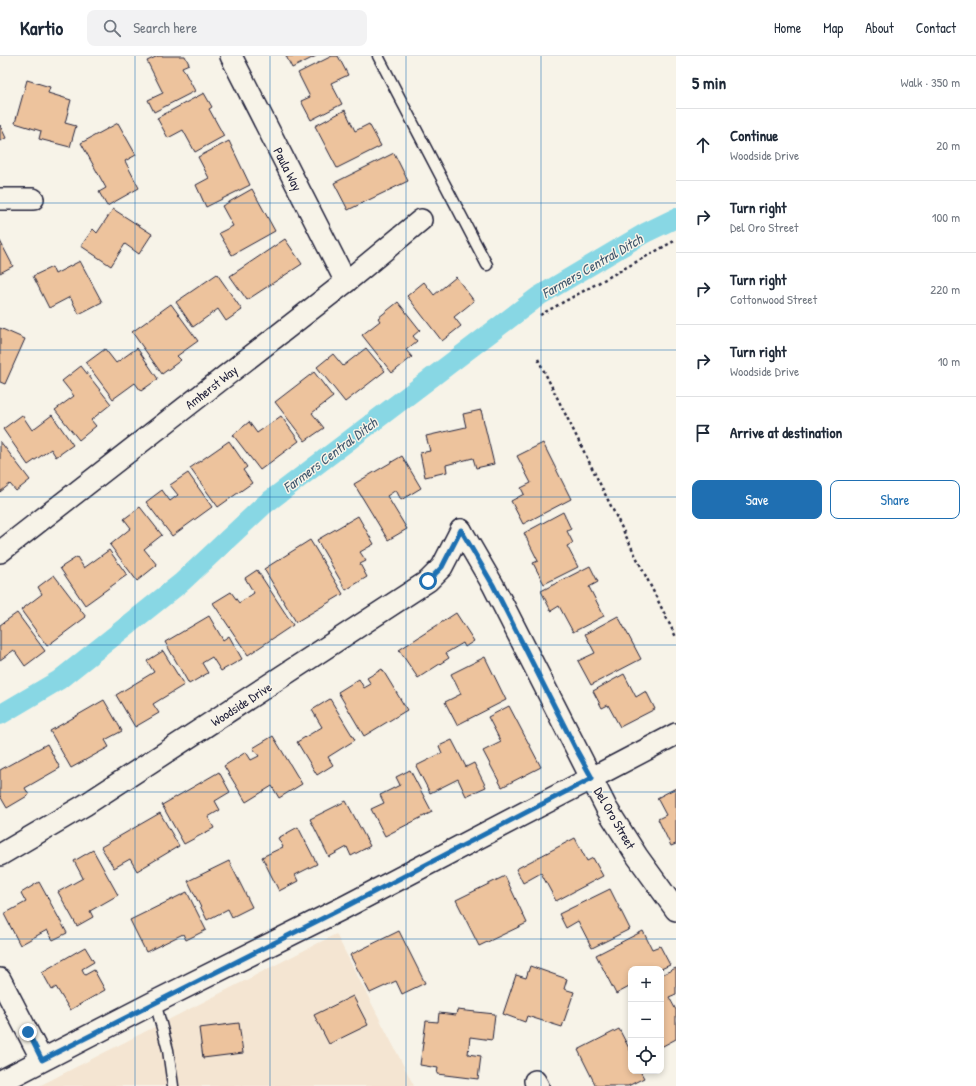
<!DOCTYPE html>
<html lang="en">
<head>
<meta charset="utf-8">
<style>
  body { margin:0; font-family:"Patrick Hand",sans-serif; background:#f2f2f3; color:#1f2937 }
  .controls { position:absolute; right:12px; bottom:12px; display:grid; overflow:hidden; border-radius:8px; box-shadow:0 2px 6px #0003 }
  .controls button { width:36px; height:36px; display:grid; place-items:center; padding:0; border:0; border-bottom:1px solid #e0e1e3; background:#fff; color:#1f2937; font:20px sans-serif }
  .stop { position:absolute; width:12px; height:12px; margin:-9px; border:3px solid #1f6fb2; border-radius:50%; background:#fff }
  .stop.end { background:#1f6fb2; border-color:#fff; box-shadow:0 1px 4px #0008 }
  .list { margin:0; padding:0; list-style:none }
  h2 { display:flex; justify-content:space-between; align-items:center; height:52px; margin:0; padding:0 16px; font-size:17px }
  h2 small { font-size:13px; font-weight:400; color:#747a83 }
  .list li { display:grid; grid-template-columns:26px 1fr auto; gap:12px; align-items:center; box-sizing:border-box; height:72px; padding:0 16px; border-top:1px solid #e0e1e3 }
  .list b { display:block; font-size:15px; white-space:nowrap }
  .list p { margin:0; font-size:13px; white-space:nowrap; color:#747a83 }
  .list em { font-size:13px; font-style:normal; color:#747a83 }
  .actions { display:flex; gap:8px; padding:12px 16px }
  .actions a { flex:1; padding:9px 0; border:1px solid #1f6fb2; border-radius:8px; text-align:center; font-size:14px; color:#1f6fb2 }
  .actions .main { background:#1f6fb2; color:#fff }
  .icon { flex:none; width:22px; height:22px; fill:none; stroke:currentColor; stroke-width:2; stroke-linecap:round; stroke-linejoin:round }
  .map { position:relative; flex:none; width:676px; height:1030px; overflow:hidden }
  header { display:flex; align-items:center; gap:24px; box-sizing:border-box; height:56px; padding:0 20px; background:#fff; border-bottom:1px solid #e0e1e3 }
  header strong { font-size:19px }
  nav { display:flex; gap:22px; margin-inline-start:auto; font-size:14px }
  .search { width:280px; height:36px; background:#f2f2f3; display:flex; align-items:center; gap:10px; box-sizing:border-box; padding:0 14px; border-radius:8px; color:#747a83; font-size:15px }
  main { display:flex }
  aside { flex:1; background:#fff }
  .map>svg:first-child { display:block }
</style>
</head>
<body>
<header>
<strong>Kartio</strong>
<div class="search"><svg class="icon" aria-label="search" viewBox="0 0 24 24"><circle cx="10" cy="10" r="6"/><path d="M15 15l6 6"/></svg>Search here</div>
<nav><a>Home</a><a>Map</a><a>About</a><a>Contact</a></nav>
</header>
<main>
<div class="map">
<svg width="676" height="1030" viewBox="0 0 676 1030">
  <rect width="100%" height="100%" fill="#f7f3e8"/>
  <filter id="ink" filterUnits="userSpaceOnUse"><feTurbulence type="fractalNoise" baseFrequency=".025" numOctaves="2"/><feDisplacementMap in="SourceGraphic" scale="8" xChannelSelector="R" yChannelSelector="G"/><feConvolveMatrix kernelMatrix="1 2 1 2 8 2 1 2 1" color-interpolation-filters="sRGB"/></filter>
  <g filter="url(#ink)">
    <polygon fill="#f4e5d2" points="336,878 414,1030 39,1030"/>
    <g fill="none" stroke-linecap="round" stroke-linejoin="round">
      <polyline stroke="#88d7e4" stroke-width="20" points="0,659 59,624 182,526 264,449 539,240 645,177 676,162"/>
    </g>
    <g fill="#edc39d" stroke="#22223b">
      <polygon points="158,0 185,0 189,8 182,11 195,35 154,56 148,44 163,37 147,5"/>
      <polygon points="286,0 316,0 292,12"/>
      <polygon points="332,0 338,0 348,19 331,27 342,48 311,64 301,45 310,41 298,17"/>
      <polygon points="27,24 50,31 48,37 71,44 65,67 76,70 70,91 39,83 41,75 15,67"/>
      <polygon points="204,37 212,51 209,53 224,80 195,96 183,74 168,82 157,62"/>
      <polygon points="345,54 355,75 369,68 381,90 337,112 315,70"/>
      <polygon points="118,67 136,99 125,105 139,132 107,150 99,136 106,132 81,87"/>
      <polygon points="0,69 6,82 0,85"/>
      <polygon points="229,85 250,129 206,151 196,129 209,122 198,101"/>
      <polygon points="394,97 408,125 348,154 334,127"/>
      <polygon points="252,133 275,175 232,199 219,177 233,170 222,150"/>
      <polygon points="113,153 152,178 139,198 125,188 111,210 81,190 93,173 97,177"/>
      <polygon points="285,183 302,208 247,244 230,220"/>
      <polygon points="0,185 13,210 0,217"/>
      <polygon points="80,205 102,246 79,258 70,241 49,252 33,220 52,211 55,218"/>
      <polygon points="217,218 242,254 226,265 218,253 193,271 176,246"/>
      <polygon points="456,221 474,245 454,261 461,270 442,285 407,240 424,226 434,239"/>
      <polygon points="398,246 420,274 413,280 417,285 406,294 412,301 392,317 362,279 380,265 378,262"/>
      <polygon points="171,248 198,285 177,300 181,304 162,318 132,276"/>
      <polygon points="0,272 25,283 5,328 0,326"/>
      <polygon points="137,292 158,323 141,335 135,327 113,343 86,307 105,293 116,307"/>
      <polygon points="366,292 385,315 345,346 317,311 333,298 343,310"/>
      <polygon points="81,310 111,348 91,364 96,370 79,384 55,354 74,340 62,325"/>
      <polygon points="314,316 333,341 312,357 324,372 305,385 275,346"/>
      <polygon points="481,354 494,408 476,412 473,402 446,409 447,416 425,421 420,397 430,395 426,380 466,371 463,358"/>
      <polygon points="22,359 32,374 52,359 73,389 56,401 51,393 28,409 3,373"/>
      <polygon points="281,360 299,385 260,414 233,379 249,366 257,377"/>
      <polygon points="0,385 30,424 16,435 10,428 0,436"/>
      <polygon points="229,385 247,411 243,414 252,427 218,451 190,412"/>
      <polygon points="543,387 571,443 523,468 511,445 524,438 521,432 531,427 517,400"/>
      <polygon points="402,400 421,432 401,444 396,434 387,440 407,473 388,484 354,428"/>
      <polygon points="188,417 212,451 172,480 146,446 162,434 170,445 178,439 170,429"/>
      <polygon points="140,451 162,479 144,493 157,509 137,525 110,489 131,472 124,463"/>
      <polygon points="563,456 571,473 567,475 573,487 567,490 578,511 544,528 533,507 538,505 524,477"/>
      <polygon points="358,460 374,488 360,496 366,505 360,508 367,521 346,534 317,484"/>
      <polygon points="310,484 343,538 296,566 264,513"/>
      <polygon points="109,494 127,519 85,549 60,512 77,501 84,512"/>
      <polygon points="590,510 598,526 589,531 604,560 573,576 559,550 551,555 541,535"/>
      <polygon points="257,514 293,569 248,599 213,547 231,536 239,547 254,537 245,522"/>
      <polygon points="54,519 86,561 47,590 21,554 42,538 38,531"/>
      <polygon points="17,557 45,595 25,610 14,594 0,604 0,569"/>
      <polygon points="456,557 474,585 465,591 463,587 446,597 449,602 418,622 399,594"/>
      <polygon points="209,560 223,584 229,580 242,603 221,615 212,601 202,607 208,617 189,628 165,586"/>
      <polygon points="618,560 641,603 591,629 578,605 595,597 585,578"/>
      <polygon points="163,595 184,629 153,648 159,657 135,671 116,639 154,616 147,605"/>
      <polygon points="485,601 506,644 457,669 445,646 461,638 451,618"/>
      <polygon points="382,613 407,654 364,680 338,636 359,623 364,632 371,628 367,622"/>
      <polygon points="624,618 636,641 646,635 655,653 620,671 608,649 602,652 593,635"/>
      <polygon points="330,643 355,684 328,701 333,709 317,719 297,686 322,671 312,654"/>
      <polygon points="104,644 122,675 105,684 109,691 71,712 50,675"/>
      <polygon points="509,650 541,711 502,731 483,695 501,686 488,661"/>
      <polygon points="273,680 302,728 279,742 272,730 246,746 224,710 246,696 251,704 259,700 253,692"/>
      <polygon points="452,684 466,711 474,707 486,731 466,740 458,723 430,737 416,710 442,697 439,690"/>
      <polygon points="47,688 60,712 25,732 29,739 7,752 0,740 0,714"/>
      <polygon points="410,714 432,756 385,780 371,753 384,747 380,739 400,729 396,721"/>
      <polygon points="219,716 230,736 215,745 220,754 208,761 214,772 184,788 162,749"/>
      <polygon points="676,732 676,788 671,790 658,763 666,759 657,742"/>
      <polygon points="346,745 370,790 351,800 347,791 329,801 310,763"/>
      <polygon points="160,757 179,790 137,815 130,803 114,812 101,791"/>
      <polygon points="298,771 317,808 295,819 298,825 279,835 262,801 283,791 278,782"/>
      <polygon points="575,782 587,805 593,802 603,820 556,845 541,817 523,827 516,813"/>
      <polygon points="93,794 118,839 90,855 93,861 77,870 58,836 83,822 74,805"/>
      <polygon points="229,805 252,851 232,861 228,853 207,864 188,825"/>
      <polygon points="505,820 527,867 479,890 456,844"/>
      <polygon points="39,826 67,877 53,884 47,874 20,889 4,858 26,846 21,837"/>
      <polygon points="610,833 630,873 592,892 578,865 566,872 559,858"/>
      <polygon points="187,836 206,874 186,884 183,878 146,896 130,864"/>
      <polygon points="399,875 425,927 402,938 396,925 370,937 350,899"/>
      <polygon points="643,875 652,893 660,890 670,909 661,913 631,913 631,930 616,938 596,899"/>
      <polygon points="85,891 94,906 82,913 85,919 94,914 105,934 70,954 56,931 52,934 42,916"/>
      <polygon points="530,910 567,923 564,933 574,936 562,971 527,960 525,966 503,958 516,919 526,922"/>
      <polygon points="676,912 676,938 669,941 676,954 676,983 661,991 661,919"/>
      <polygon points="353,940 368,969 329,988 314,959"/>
      <polygon points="457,954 495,958 492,984 470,981 468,998 481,1000 478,1023 437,1018 438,1012 420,1009 426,965 438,966 439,957 456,959"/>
      <polygon points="239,967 243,997 203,1002 199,972"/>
      <polygon points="619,973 631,996 631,1015 640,1015 644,1022 628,1030 596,1030 578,994"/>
    </g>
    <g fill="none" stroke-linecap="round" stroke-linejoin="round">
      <defs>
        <g id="service">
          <polyline points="378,0 487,209"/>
          <polyline points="155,946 168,994 173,1030"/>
        </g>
        <g id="minor">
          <polyline points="231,0 346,226"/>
          <polyline points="0,143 33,143"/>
          <polyline points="461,474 493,529 607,753 637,800 676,854"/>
          <polyline points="0,496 346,226 421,164"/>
          <polyline points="592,722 676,678"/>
          <polyline points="0,799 85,749 428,525 442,511 461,474"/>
          <polyline points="0,923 42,1004"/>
          <polyline points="535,1025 538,1030"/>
        </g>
        <polyline id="tertiary" points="0,1026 155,946 343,852 592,722"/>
      </defs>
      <use href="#service" stroke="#22223b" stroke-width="13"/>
      <use href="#minor" stroke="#22223b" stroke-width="24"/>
      <use href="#tertiary" stroke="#22223b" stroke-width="25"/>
      <g stroke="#22223b" stroke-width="2.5" stroke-dasharray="3 3" stroke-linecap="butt">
        <polyline points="540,259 676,184"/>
        <polyline points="538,303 676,581"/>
      </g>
      <use href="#service" stroke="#f7f3e8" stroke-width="10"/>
      <use href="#minor" stroke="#f7f3e8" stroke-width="21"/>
      <use href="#tertiary" stroke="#f7f3e8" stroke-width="22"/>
    </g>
  </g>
  <g fill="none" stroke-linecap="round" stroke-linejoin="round" filter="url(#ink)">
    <polyline stroke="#1f6fb2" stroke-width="5" points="28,976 42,1004 343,852 592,722 577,695 493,529 461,474 442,511 428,525"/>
  </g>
  <path fill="none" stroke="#1f6fb2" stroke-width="1" stroke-opacity="0.55" d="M135 0V1030M270 0V1030M406 0V1030M541 0V1030M0 147H676M0 294H676M0 441H676M0 589H676M0 736H676M0 883H676"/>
  <g text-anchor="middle" stroke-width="3" stroke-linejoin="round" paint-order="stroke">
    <g font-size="13" fill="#22223b" stroke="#f7f3e8">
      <text transform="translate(288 113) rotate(63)" y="5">Paula Way</text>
      <text transform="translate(211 331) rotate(-38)" y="5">Amherst Way</text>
      <text transform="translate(241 648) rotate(-33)" y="5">Woodside Drive</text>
      <text transform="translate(615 762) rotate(60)" y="5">Del Oro Street</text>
    </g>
    <g font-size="14" font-style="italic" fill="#41586e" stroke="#f7f3e8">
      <text transform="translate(592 210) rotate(-30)" y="5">Farmers Central Ditch</text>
      <text transform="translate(330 399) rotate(-37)" y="5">Farmers Central Ditch</text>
    </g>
  </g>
</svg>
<div class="controls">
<button>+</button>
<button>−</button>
<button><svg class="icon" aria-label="locate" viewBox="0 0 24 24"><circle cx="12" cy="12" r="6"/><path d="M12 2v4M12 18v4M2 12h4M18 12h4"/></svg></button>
</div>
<div class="stop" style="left:428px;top:525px"></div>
<div class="stop end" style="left:28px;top:976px"></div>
</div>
<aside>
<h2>5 min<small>Walk · 350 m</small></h2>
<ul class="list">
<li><svg class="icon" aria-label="ahead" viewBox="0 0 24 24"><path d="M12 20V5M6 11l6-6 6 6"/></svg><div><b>Continue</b><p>Woodside Drive</p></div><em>20 m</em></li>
<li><svg class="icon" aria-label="right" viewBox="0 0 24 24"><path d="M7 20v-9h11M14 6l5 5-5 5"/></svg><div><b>Turn right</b><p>Del Oro Street</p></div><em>100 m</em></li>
<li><svg class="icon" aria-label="right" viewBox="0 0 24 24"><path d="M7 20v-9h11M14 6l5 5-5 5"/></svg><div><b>Turn right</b><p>Cottonwood Street</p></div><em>220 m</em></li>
<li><svg class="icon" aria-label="right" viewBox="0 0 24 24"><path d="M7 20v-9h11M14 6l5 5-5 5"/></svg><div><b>Turn right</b><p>Woodside Drive</p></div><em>10 m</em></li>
<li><svg class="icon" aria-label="arrive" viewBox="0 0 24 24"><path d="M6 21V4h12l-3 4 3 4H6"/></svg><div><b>Arrive at destination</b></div></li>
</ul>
<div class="actions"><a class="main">Save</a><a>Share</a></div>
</aside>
</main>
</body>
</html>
